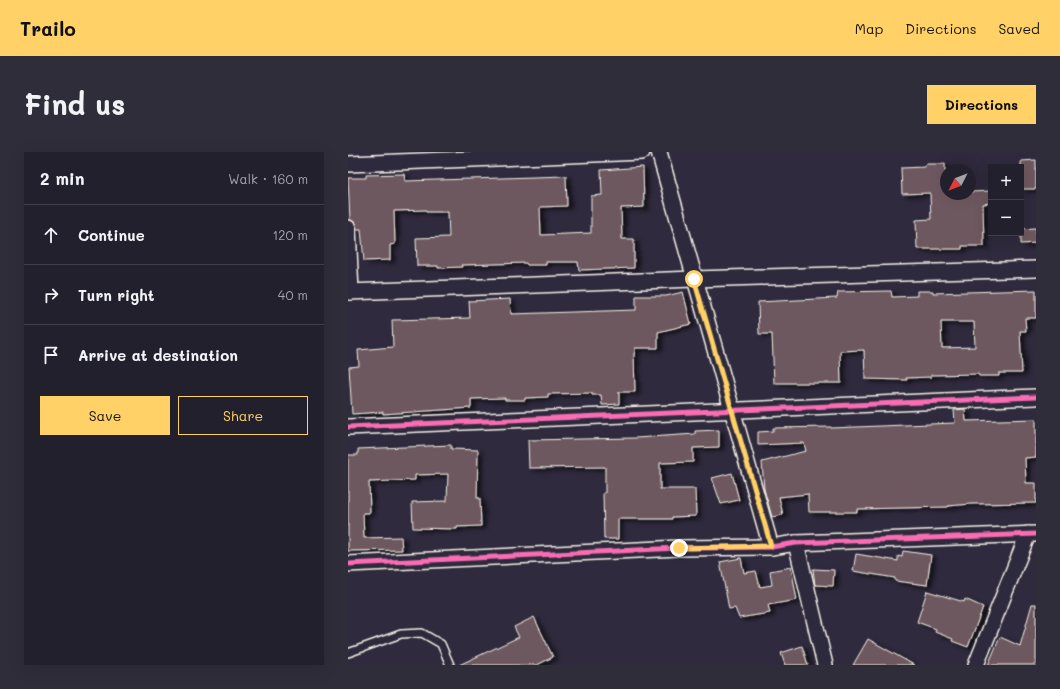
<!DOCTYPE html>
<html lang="en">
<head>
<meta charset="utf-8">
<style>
  body { margin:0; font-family:Mali,sans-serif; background:#2f2d3a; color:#f1f3f6 }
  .controls { position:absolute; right:12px; top:12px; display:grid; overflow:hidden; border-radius:0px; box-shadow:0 4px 16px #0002 }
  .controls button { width:36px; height:36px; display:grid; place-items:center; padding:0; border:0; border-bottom:1px solid #403e4a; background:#23202e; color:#f1f3f6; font:20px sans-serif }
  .compass { position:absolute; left:592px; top:12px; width:36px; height:36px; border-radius:50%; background:#23202e; box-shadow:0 4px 16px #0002; rotate:228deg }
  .stop { position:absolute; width:12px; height:12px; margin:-9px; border:3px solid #ffd166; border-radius:50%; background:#fff }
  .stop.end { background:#ffd166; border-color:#fff; box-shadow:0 1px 4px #0008 }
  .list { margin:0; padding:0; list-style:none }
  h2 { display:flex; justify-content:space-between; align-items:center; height:52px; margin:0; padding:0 16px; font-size:17px }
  h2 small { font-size:13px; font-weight:400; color:#a3a3aa }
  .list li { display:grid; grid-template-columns:26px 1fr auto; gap:12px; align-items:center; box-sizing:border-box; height:60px; padding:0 16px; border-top:1px solid #403e4a }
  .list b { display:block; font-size:15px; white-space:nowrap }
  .list em { font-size:13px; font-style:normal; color:#a3a3aa }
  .actions { display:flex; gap:8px; padding:12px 16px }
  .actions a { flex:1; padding:9px 0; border:1px solid #ffd166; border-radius:0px; text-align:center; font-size:14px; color:#ffd166 }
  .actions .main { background:#ffd166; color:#111 }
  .icon { flex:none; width:22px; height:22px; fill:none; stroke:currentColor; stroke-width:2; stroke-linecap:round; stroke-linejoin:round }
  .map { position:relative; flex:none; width:688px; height:513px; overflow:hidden; border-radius:0px }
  header { display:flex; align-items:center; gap:24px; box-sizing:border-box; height:56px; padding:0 20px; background:#ffd166; color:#111 }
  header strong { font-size:19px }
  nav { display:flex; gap:22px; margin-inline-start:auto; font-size:14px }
  .intro { display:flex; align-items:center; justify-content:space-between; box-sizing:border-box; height:96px; padding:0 24px }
  h1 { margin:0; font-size:28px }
  .button { padding:10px 18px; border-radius:0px; background:#ffd166; color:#111; font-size:14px; font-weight:700 }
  main { display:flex; gap:24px; padding:0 24px }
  aside { flex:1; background:#23202e; border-radius:0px; box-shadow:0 4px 16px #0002 }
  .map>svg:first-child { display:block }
</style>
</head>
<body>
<header>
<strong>Trailo</strong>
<nav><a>Map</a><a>Directions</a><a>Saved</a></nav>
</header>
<div class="intro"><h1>Find us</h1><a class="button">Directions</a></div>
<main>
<aside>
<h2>2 min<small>Walk · 160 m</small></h2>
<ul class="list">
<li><svg class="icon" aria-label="ahead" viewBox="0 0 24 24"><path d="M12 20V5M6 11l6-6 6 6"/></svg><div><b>Continue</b></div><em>120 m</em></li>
<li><svg class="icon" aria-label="right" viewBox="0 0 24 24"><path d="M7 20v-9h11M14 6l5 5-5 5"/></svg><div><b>Turn right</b></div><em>40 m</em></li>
<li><svg class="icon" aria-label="arrive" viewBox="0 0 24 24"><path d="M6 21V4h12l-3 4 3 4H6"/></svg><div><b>Arrive at destination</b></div></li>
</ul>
<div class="actions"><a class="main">Save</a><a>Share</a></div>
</aside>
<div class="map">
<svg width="688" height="513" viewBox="0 0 688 513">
  <defs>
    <filter id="shadow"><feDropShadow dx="4.5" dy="2.5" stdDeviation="2" flood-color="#0009"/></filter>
  </defs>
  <rect width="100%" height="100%" fill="#2f2a3d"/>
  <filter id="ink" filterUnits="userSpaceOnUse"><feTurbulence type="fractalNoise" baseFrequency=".025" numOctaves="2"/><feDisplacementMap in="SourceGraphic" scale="8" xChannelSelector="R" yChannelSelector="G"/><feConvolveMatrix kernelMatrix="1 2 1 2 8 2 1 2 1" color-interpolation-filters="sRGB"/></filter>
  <g filter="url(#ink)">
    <g fill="#6e585f" stroke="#f4f1e8" fill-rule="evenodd" filter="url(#shadow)">
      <polygon points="688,8 688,37 673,37 673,9"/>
      <polygon points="577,12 597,12 598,42 622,42 622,40 643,39 643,51 635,52 636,94 614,94 614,97 569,97 568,68 583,67 582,41 554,42 553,16 577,15"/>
      <polygon points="295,15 296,55 273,56 274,87 286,87 286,116 231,118 230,110 198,110 198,113 179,113 178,111 113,113 114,115 90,116 90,114 69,114 68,86 101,85 100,60 78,60 78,58 46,59 47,92 42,93 42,108 16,109 13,77 9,77 7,71 2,68 0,26 18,26 18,23 56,22 57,29 218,24 219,54 192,55 193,83 243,81 243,44 254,43 253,18"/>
      <polygon points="688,76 688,91 673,92 673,77"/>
      <path d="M688 138V166H677L678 179H672L674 221H651V224H631L630 222 583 223V225L558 226 559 228 517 227 516 198 492 199 493 231H426L424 182H411L410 150 489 146 490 140 543 139 544 145 569 144V139H585V141ZM593 170H626L627 195 594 196Z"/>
      <polygon points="335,140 343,172 310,180 310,196 287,196 287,201 286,201 287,240 271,240 271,252 254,253 253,243 244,243 244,241 200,242 200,245 177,246 177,248 157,248 157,246 123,247 123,256 35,262 35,260 4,262 1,215 11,214 10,198 45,195 44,168 122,166 121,149 162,147 163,162 288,158 288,144 318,144"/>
      <polygon points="617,257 618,269 688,267 688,305 677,306 678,331 688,331 688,351 623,352 600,354 600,355 509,357 509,360 461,360 460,342 431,345 435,363 424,365 416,337 414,310 458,299 456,291 410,293 410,280 425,279 425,276 483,275 483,276 607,271 606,258"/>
      <polygon points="371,278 371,295 345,296 345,310 312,311 312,337 347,337 348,364 324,365 324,367 270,367 270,387 256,387 255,341 257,341 257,315 181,316 180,288 288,286 347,282 347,279"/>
      <polygon points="103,293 103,297 130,298 129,346 132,346 133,374 109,375 109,377 65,376 64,350 99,349 100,322 67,323 67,328 21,330 22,361 15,361 16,386 53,385 54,398 0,399 0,303 10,303 10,297"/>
      <polygon points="384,321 391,348 373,352 364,326"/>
      <polygon points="555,399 583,403 579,433 547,429 547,426 505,419 508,402 550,409 550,404 554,405"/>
      <polygon points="393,406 396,421 408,419 412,435 424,433 422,419 443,415 449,448 420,453 422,461 391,466 387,456 381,457 372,410"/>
      <polygon points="465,417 486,418 485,434 467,433"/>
      <polygon points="579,439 616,450 617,447 635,455 620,495 604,489 605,487 587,480 588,477 569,470"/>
      <polygon points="684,452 688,452 688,513 640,513 652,485 672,494"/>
      <polygon points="186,465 205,505 189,513 111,513 171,485 166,475"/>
      <polygon points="520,487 566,513 505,513"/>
      <polygon points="454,494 460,513 437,513 433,501"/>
    </g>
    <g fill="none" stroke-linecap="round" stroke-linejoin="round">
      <defs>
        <polyline id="lane" points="0,501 53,482 74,481 93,492 102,513"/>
        <g id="street">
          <polyline points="311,0 423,395"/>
          <polyline points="0,12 294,0"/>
          <polyline points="0,76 3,140"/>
          <polyline points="0,140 346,127 688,117"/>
          <polyline points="0,275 688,245"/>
          <polyline points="448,391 477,513"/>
          <polyline points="0,412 331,396 423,395 448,391 688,382"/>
          <polyline points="628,513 680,382"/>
        </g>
      </defs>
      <use href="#lane" stroke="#f4f1e8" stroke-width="10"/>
      <use href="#street" stroke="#f4f1e8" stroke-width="18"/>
      <use href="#lane" stroke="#2f2a3d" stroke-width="7"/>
      <use href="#street" stroke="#2f2a3d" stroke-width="15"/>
      <defs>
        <g id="cycleway">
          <polyline points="0,275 688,245"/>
          <polyline points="0,412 331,396 423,395 448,391 688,382"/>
        </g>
      </defs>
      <use href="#cycleway" stroke="#2f2a3d" stroke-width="8"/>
      <use href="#cycleway" stroke="#f96db3" stroke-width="5"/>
    </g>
  </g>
  <g fill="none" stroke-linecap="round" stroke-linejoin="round" filter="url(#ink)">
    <polyline stroke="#ffd166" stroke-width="5" points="331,396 423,394 346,127"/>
  </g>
</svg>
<div class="controls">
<button>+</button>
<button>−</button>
</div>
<svg class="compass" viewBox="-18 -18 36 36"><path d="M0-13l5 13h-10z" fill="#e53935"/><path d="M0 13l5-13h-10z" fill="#a3a3aa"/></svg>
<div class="stop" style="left:346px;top:127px"></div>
<div class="stop end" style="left:331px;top:396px"></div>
</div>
</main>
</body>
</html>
